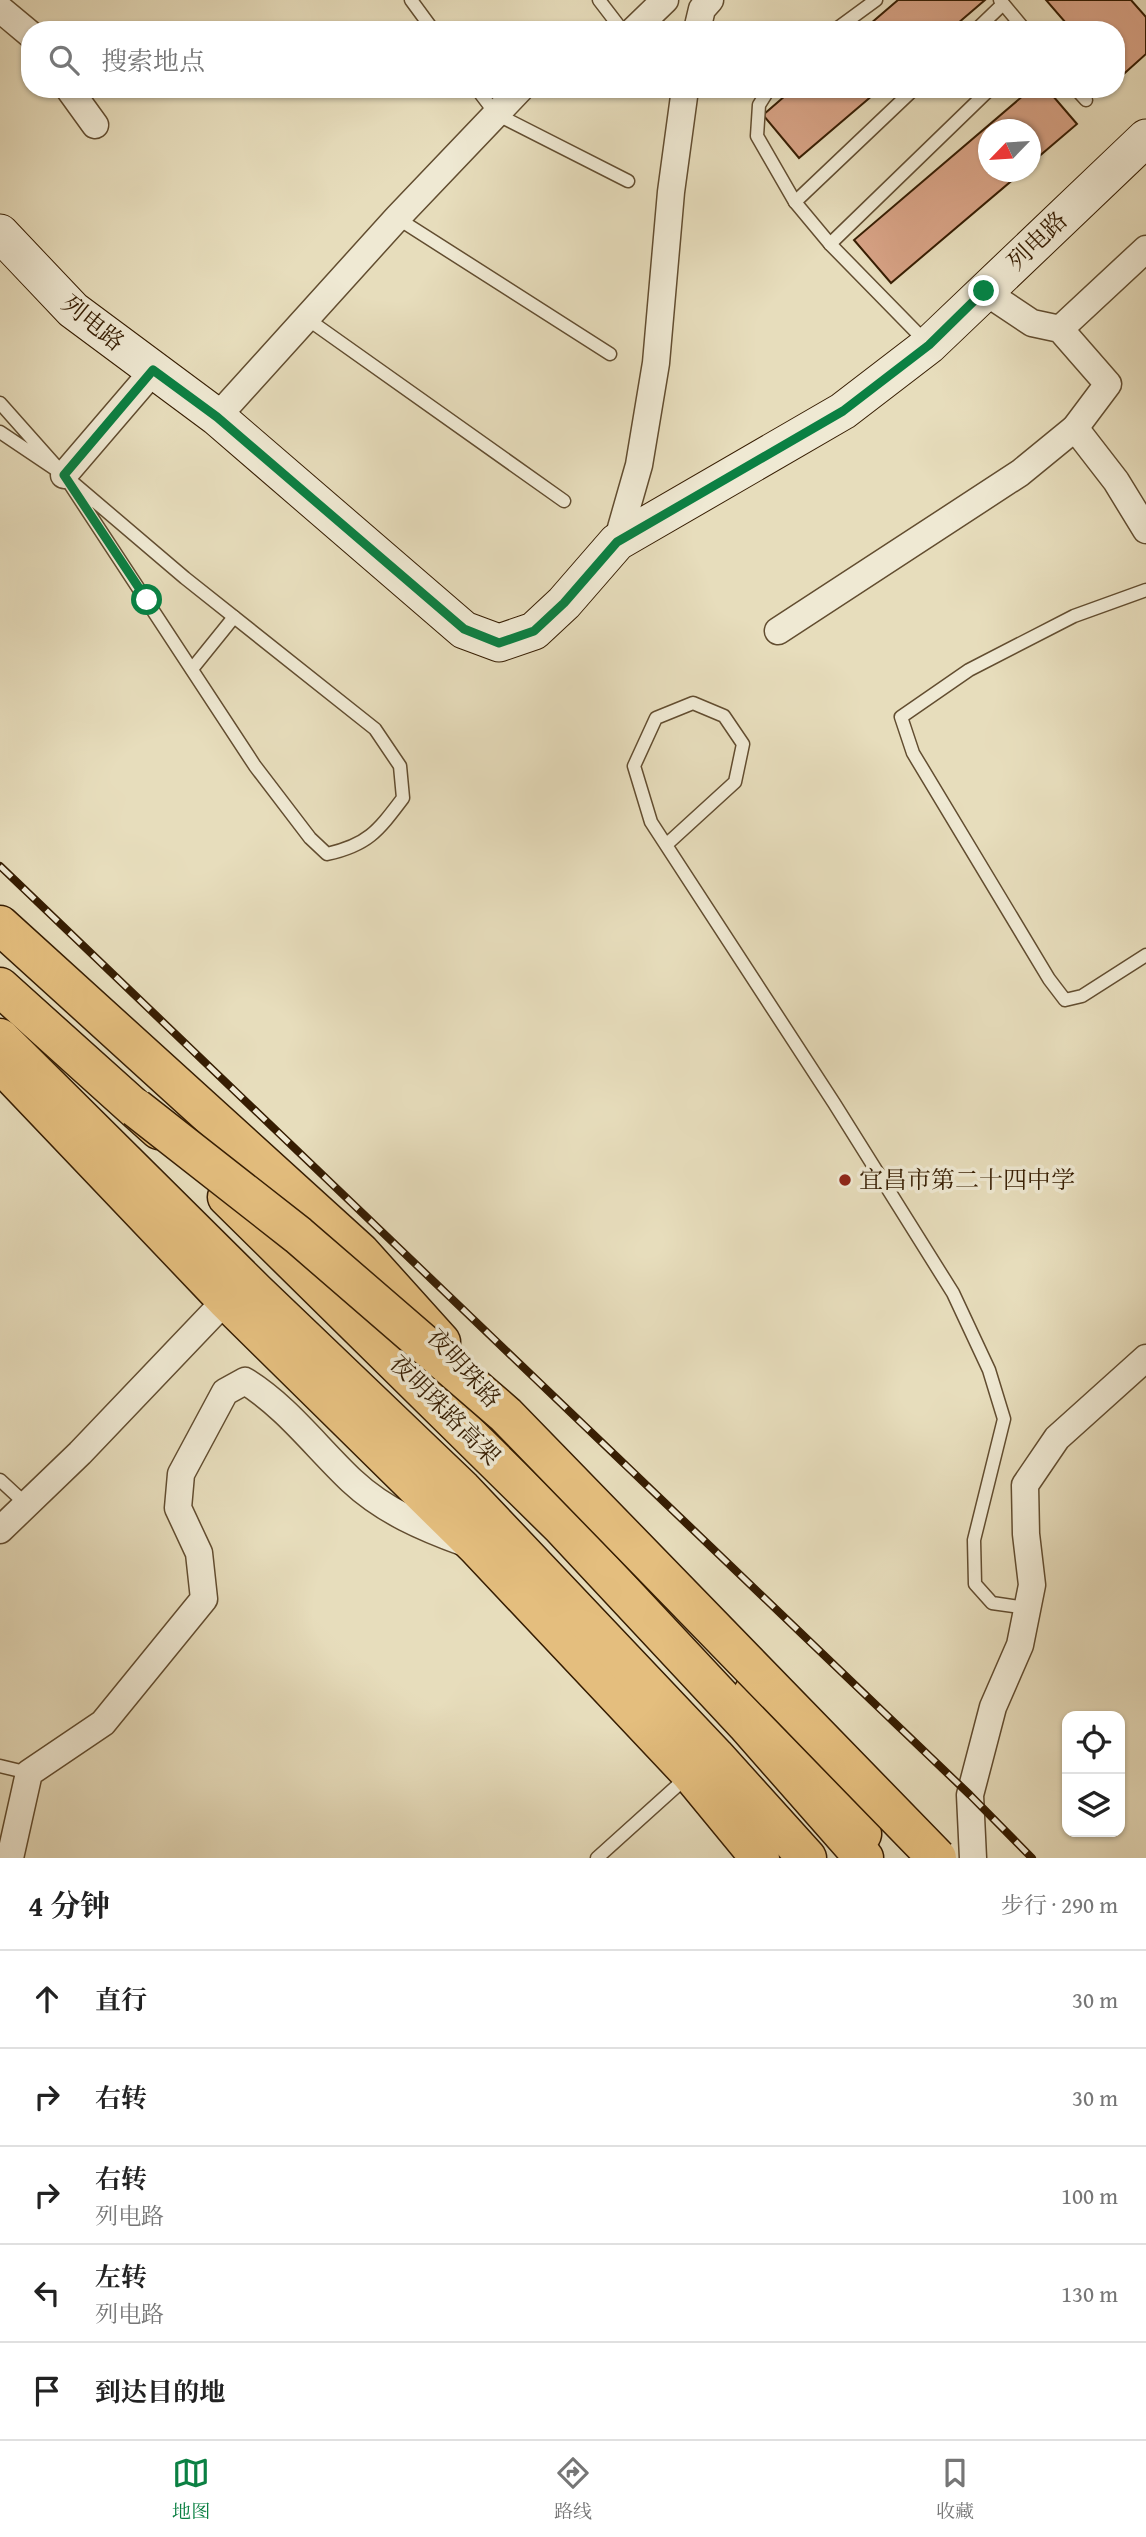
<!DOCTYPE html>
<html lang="zh">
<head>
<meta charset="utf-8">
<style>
  body { margin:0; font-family:"Gentium Book Plus","Noto Serif SC",serif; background:#f2f2f2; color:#222 }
  .controls { position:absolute; right:21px; bottom:21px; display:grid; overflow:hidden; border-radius:14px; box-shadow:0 2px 5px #0004 }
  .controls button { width:63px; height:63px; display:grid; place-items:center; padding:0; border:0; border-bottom:2px solid #e0e0e0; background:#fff; color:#222; font:35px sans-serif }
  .compass { position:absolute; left:978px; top:119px; width:63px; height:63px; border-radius:50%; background:#fff; box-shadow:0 2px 5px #0004; rotate:245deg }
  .stop { position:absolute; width:21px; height:21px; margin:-16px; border:5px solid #0b8043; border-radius:50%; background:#fff }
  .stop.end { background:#0b8043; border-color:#fff; box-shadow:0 2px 7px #0008 }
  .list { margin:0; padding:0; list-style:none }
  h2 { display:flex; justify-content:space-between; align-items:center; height:91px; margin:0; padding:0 28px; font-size:30px }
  h2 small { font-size:23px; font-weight:400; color:#767676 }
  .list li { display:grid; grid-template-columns:46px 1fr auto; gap:21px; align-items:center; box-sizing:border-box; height:98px; padding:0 28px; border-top:2px solid #e0e0e0 }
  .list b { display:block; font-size:26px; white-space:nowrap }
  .list p { margin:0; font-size:23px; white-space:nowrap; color:#767676 }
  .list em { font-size:23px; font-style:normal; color:#767676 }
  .icon { flex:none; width:38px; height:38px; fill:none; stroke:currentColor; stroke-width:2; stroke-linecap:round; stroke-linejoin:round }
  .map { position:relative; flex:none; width:1146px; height:1858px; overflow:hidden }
  .search { position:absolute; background:#fff; box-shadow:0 2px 5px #0004; left:21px; right:21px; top:21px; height:77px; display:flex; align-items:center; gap:18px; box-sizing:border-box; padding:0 24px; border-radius:28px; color:#767676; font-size:26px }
  .sheet { height:581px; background:#fff }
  nav { display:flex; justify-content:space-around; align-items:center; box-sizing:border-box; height:98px; border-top:2px solid #e0e0e0; background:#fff; font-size:19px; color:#767676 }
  nav a { display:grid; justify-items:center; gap:4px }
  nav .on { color:#0b8043 }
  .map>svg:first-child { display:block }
</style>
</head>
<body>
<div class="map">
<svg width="1146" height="1858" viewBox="0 0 1146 1858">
  <rect width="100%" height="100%" fill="#e7ddbc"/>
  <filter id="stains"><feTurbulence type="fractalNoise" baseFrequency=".00286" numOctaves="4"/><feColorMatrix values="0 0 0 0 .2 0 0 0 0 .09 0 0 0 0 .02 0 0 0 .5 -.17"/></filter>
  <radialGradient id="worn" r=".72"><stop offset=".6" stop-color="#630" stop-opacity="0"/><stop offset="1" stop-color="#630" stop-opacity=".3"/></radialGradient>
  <g fill="#d7a285" stroke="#361d02" stroke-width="2">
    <polygon points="898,0 985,0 950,30 863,30"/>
    <polygon points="1046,0 1131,0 1146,17 1146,54 1117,80 1116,30 1072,30"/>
    <polygon points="793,89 880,89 799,158 763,115"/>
    <polygon points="1031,89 1047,89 1077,124 1030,164 1030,130 988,130 988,172 1022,172 891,283 854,240"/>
  </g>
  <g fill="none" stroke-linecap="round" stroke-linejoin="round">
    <defs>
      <g id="lane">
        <polyline points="411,0 433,30"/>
        <polyline points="599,0 622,30"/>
        <polyline points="1000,0 1025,30"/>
        <polyline points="835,30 876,0"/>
        <polyline points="976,30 1003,4"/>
        <polyline points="477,89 496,114 628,181"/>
        <polyline points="769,89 759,105 757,136 795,202 830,244 926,342"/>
        <polyline points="1076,89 1086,100"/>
        <polyline points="795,202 914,89"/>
        <polyline points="397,218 610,354"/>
        <polyline points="830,244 990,89"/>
        <polyline points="306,318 564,501"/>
        <path d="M0 403 64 475 255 766 310 838 327 854C368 845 378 831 403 798L400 766 375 729 185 578 64 475 0 432"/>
        <polyline points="1146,590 1074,616 969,670 901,717 913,753 1049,979 1065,1000 1082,996 1146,955"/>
        <polyline points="192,669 234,617"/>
        <polyline points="666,845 735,782 743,744 724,716 693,703 656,718 634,766 651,822 834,1103 953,1293 989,1370 1004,1419 974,1540 975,1584 992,1603 1027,1608"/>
        <polyline points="0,1480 27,1505"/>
        <polyline points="0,1766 29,1773"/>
        <polyline points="597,1858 688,1776"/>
      </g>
      <g id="street">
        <polyline points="0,9 30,34"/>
        <polyline points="634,30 665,0"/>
        <polyline points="697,30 702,9 710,0"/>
        <polyline points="69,89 95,125"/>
        <polyline points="1060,329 1146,249"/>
        <polyline points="217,417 397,218 520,89"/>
        <polyline points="1075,428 1116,481 1146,530"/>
        <polyline points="64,475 154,370"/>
        <polyline points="617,542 639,465 656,363 671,192 685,89"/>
        <polyline points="778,631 1020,473 1075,428 1108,384 1060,329 1032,323 984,291"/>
        <polyline points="0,1530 80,1453 226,1300"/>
        <path d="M10 1858 29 1773 103 1723 204 1599 199 1553 178 1508 181 1474 225 1392 245 1381C287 1407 316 1447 352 1481 384 1511 424 1528 465 1543"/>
        <polyline points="973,1858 970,1795 993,1707 1020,1645 1032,1585 1026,1534 1025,1485 1057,1438 1146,1358"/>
      </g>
      <polyline id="secondary" points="0,233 73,310 217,417 464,630 499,643 534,631 564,603 617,542 843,411 929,345 1146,138"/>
      <g id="primary">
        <polyline points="0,925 360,1252 441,1342"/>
        <polyline points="6,1069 226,1300 477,1547 690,1773 760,1858"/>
        <polyline points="753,1693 789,1733 862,1834"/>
      </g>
      <g id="highway">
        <polyline points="0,987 159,1130"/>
        <polyline points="0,1038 256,1292 462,1489 715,1756 807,1858"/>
        <polyline points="227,1197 562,1527 746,1724 864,1858"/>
      </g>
    </defs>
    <use href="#lane" stroke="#624d30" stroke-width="15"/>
    <use href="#street" stroke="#624d30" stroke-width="29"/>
    <use href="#secondary" stroke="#361d02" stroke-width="39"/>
    <use href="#primary" stroke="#361d02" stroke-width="41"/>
    <use href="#highway" stroke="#361d02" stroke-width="41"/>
    <use href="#lane" stroke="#efe9d3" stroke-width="12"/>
    <use href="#street" stroke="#efe9d3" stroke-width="26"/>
    <use href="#secondary" stroke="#efe9d3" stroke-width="37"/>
    <use href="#primary" stroke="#e4be7e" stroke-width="38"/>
    <use href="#highway" stroke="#e4be7e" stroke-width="38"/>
    <defs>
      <polyline id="rail" points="0,866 970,1795 1032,1858"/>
    </defs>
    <use href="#rail" stroke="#361d02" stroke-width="8"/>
    <use href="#rail" stroke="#efe9d3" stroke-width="5" stroke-dasharray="16" stroke-linecap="butt"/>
    <defs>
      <polyline id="primary-bridge" points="136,1108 298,1235 506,1415 937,1858"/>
    </defs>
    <use href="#primary-bridge" stroke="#361d02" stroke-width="41" stroke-linecap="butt"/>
    <use href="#primary-bridge" stroke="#e4be7e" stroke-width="38"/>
  </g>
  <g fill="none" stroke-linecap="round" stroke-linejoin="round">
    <polyline stroke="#0b8043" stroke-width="9" points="147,600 64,475 153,370 217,417 464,629 499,643 534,631 564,603 617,542 843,411 929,345 984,291"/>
  </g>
  <circle fill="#8f2418" stroke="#efe9d3" stroke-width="2.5" cx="845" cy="1180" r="7"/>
  <g text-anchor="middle" stroke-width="7" stroke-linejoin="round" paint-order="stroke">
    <g font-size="24" fill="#361d02" stroke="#efe9d3">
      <text transform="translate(1037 241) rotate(-44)" y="8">列电路</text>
      <text transform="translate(93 323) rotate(39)" y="8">列电路</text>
      <text transform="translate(464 1368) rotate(48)" y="8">夜明珠路</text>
      <text transform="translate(445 1410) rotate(45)" y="8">夜明珠路高架</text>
    </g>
    <g font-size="24" fill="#361d02" stroke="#efe9d3" text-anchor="start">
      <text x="859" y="1188">宜昌市第二十四中学</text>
    </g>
  </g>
  <rect width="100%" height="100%" filter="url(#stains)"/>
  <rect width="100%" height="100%" fill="url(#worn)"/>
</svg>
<div class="controls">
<button><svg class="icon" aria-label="locate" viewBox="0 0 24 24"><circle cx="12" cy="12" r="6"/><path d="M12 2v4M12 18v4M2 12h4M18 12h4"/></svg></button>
<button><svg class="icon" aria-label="layers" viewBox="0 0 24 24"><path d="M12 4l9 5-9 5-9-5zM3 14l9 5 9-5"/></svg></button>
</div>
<svg class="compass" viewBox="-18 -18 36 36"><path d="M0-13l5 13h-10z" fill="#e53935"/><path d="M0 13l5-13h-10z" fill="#767676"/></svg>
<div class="stop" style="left:147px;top:600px"></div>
<div class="stop end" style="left:984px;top:291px"></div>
<div class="search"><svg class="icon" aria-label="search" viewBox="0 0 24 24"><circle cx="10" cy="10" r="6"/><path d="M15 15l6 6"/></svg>搜索地点</div>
</div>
<section class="sheet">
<h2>4 分钟<small>步行 · 290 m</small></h2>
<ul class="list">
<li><svg class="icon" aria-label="ahead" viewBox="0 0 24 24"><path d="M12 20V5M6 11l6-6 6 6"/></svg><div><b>直行</b></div><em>30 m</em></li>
<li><svg class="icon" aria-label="right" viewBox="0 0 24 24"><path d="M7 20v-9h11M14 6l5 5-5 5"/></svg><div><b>右转</b></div><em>30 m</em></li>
<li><svg class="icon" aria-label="right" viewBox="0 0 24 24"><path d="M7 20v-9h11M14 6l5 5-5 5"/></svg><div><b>右转</b><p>列电路</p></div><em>100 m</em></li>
<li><svg class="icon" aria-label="left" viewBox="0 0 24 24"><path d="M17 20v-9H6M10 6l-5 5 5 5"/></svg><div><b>左转</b><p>列电路</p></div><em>130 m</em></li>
<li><svg class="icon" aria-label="arrive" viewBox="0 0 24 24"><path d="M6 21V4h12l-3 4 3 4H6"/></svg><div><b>到达目的地</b></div></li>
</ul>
</section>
<nav>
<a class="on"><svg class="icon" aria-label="map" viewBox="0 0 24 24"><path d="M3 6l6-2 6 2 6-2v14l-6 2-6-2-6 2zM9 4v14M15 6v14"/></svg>地图</a>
<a><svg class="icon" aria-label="directions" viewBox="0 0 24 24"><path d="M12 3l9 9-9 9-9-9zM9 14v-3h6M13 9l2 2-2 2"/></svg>路线</a>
<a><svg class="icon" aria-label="saved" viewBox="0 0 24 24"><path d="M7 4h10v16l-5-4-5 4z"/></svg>收藏</a>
</nav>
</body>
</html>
